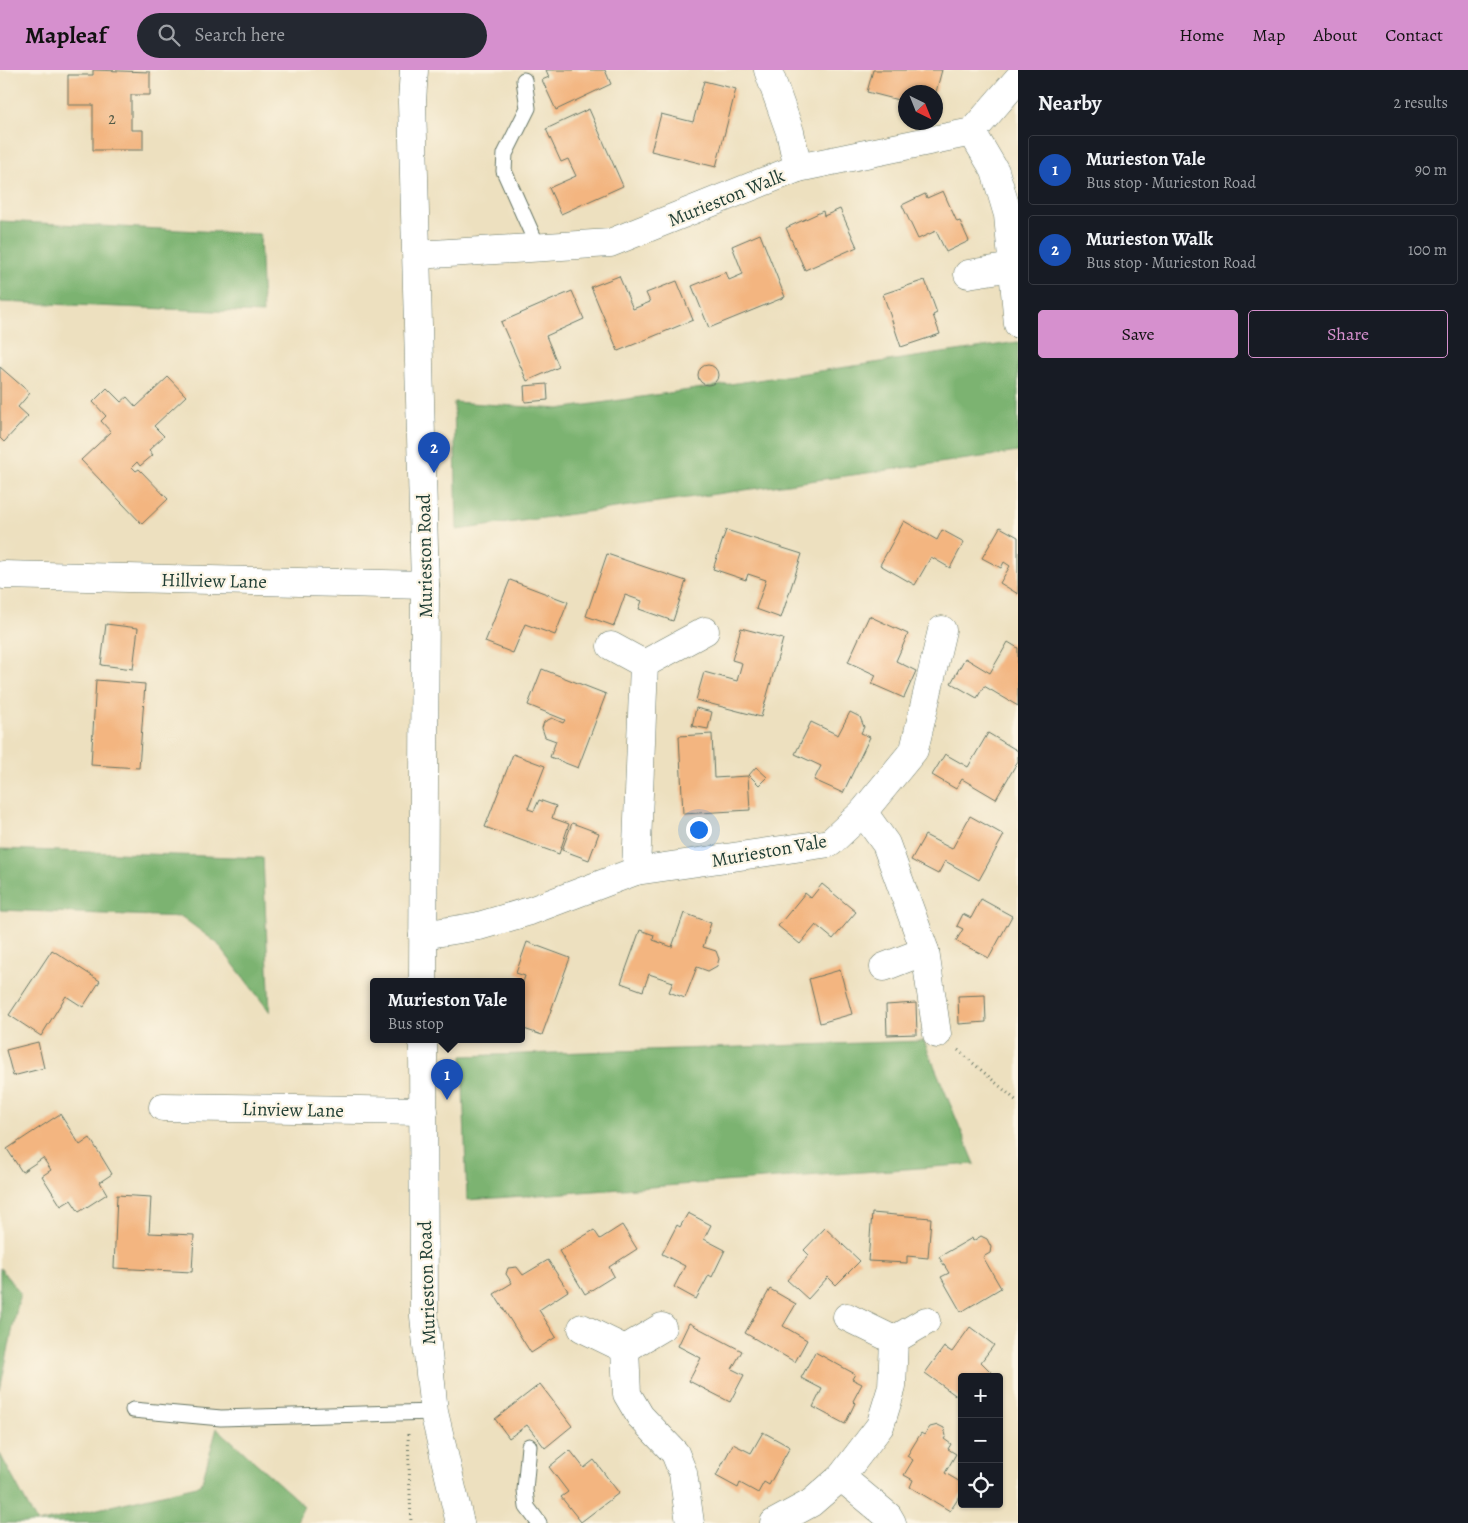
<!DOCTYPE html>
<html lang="en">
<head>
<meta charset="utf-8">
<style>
  body { margin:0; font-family:Alegreya,serif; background:#242831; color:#f1f3f6 }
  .controls { position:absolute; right:15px; bottom:15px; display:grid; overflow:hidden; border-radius:5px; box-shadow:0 1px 4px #0004 }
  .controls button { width:45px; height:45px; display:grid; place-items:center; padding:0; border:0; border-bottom:1px solid #363941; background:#171b24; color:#f1f3f6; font:25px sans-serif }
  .compass { position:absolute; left:898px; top:15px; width:45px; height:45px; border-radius:50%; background:#171b24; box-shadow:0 1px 4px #0004; rotate:137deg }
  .you { position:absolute; left:698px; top:759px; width:18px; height:18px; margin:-12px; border:4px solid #fff; border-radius:50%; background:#1a73e8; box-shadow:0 0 0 8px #1a73e833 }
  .badge { display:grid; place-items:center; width:32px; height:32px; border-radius:50%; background:#d690ce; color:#fff; font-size:16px; font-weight:700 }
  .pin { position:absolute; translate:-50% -41px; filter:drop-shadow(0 1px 2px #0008) }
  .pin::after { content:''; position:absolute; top:26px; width:18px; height:15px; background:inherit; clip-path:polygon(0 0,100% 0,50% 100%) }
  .popup { position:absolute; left:370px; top:908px; width:155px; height:65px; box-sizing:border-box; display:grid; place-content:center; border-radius:5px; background:#171b24; filter:drop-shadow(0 1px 4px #0005); font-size:16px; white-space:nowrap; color:#9ea1a6 }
  .popup b { font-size:19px; color:#f1f3f6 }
  .popup::after { content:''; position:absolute; left:50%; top:100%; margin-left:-10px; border:10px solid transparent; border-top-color:#171b24 }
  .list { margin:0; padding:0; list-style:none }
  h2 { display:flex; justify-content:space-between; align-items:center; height:65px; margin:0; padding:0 20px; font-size:21px }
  h2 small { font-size:16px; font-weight:400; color:#9ea1a6 }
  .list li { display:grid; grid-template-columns:32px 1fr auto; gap:15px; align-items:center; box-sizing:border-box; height:70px; margin:0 10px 10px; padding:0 10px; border:1px solid #363941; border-radius:5px }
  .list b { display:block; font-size:19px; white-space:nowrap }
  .list p { margin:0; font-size:16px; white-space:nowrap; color:#9ea1a6 }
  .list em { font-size:16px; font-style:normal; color:#9ea1a6 }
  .actions { display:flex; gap:10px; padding:15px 20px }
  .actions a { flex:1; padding:11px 0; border:1px solid #d690ce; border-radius:5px; text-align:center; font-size:18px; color:#d690ce }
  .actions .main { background:#d690ce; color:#111 }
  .icon { flex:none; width:28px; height:28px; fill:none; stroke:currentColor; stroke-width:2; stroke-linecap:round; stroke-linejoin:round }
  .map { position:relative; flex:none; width:1018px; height:1453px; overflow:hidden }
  header { display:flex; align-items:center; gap:30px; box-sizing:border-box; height:70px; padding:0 25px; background:#d690ce; color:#111 }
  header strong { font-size:24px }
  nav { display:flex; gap:28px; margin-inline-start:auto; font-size:18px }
  .search { width:350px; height:45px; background:#242831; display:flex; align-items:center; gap:12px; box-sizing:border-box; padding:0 18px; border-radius:28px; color:#9ea1a6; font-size:19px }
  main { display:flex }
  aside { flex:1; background:#171b24 }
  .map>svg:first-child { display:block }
</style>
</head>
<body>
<header>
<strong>Mapleaf</strong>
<div class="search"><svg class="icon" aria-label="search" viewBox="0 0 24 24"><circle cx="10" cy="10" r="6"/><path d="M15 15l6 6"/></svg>Search here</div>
<nav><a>Home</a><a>Map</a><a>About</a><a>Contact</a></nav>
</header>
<main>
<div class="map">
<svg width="1018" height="1453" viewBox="0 0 1018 1453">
  <rect width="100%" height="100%" fill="#fcf5e5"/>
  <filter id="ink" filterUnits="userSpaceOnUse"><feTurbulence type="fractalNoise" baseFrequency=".02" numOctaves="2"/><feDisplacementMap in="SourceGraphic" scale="10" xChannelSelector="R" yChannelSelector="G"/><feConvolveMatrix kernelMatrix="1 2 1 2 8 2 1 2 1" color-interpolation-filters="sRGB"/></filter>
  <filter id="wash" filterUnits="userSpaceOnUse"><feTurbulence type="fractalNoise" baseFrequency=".0096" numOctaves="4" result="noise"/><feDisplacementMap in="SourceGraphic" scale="20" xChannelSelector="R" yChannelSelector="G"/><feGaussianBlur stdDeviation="1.12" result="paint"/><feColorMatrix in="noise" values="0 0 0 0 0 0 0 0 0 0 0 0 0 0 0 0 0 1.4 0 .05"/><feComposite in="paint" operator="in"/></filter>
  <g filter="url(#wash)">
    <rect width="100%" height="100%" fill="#ede0bf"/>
    <g fill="#7bb371" stroke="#4d7852">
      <polygon points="0,151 260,164 263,243 0,232"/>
      <polygon points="1018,272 1018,382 457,460 454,332 559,339"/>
      <polygon points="0,779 263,788 270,942 217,873 182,847 0,840"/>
      <polygon points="924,971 975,1094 467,1130 462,986"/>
      <polygon points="0,1198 20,1223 0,1320"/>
      <polygon points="217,1358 304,1436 296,1453 38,1453 201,1415"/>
      <polygon points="0,1384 37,1453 0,1453"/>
    </g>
    <g id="blocks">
      <g fill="#f3b580">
        <polygon points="93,0 150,2 150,25 131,25 131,60 143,60 143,80 93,80 93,35 68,35 68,5 93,5"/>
        <polygon points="546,0 605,0 611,14 556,40 542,10 549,7"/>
        <polygon points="873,0 942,0 936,22 906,22 906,32 867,22"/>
        <polygon points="704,11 736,19 716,97 651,81 661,44 693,52"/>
        <polygon points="589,39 623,116 561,144 549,118 576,106 568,89 561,92 546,59"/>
        <polygon points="943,121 957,152 960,151 969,171 946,182 936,161 918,169 902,135 925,124 927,128"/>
        <polygon points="840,139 857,177 805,200 786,158 823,141 824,146"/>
        <polygon points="760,164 785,227 709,258 692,216 726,202 729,210 743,204 732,176"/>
        <polygon points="619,206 633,239 650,232 646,223 677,211 693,250 618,281 591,217"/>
        <polygon points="925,210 937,243 933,245 940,264 901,277 883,224"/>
        <polygon points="572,221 584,249 546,266 559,297 527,311 501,252"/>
        <circle cx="708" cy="305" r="10"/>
        <polygon points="0,297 30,323 18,337 28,346 4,372 0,368"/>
        <polygon points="168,307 186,326 154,356 164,366 149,380 153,385 140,396 137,392 132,397 136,401 139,399 168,429 142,454 81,390 111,362 101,351 106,346 93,332 107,318 121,332 127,327 136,337"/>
        <polygon points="547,314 548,330 525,332 524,316"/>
        <polygon points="904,451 937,470 942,460 964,472 950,498 931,487 915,515 880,495"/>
        <polygon points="1000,457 1018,467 1018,524 1000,513 1010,496 1004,492 1001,498 982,488"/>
        <polygon points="726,460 802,484 781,548 756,539 766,510 748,504 746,510 713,499"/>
        <polygon points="607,484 686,511 673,551 639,539 642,531 625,525 614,556 586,546"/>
        <polygon points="510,510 568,532 555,565 525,554 513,583 485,572"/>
        <polygon points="869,546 908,564 896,591 916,601 904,628 872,614 876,605 848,592"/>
        <polygon points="106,554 138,558 133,599 101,595"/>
        <polygon points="741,558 783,569 761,647 696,630 704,602 737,611 742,593 732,590"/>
        <polygon points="1008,572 1018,578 1018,636 984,616 977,628 951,613 965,588 990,603"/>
        <polygon points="542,599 606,624 578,698 550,687 556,671 545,667 542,658 544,652 552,648 563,653 565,650 528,635"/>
        <polygon points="96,610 145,614 139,698 91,695"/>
        <polygon points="696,638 712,642 708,659 692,656"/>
        <polygon points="850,642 860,647 864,657 861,663 870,667 843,723 814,710 821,696 795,684 811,652 838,665"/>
        <polygon points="988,663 1018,681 1018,691 996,729 962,709 956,719 932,705 945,684 968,697"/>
        <polygon points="712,664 714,708 748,706 750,740 683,744 679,666"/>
        <polygon points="513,684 545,696 528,739 534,741 539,730 556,736 552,748 569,754 559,784 485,757"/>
        <polygon points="756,697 767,707 759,715 749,705"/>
        <polygon points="970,746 1004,765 979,810 945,791 938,804 911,790 925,765 952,779"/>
        <polygon points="572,753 599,763 589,790 562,780"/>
        <polygon points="822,814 856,842 833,869 816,855 800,874 778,856 805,823 811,828"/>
        <polygon points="981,829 1012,846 989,888 956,871 963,859 957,856 963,844 971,848"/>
        <polygon points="684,843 711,853 703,877 716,881 719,889 717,896 708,901 697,897 685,928 669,922 673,912 649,904 643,921 621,913 640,860 654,865 653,870 672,877"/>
        <polygon points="527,872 570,888 542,965 521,958 521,918 525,906 516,903"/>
        <polygon points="52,880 100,911 83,937 66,926 41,966 9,945"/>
        <polygon points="840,900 852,944 820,953 809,909"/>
        <polygon points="985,925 986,952 959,954 958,926"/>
        <polygon points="916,933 917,964 887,965 886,935"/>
        <polygon points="38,972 44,998 13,1006 6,980"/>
        <polygon points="60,1044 80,1075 90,1068 112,1104 100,1112 107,1124 79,1142 71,1130 61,1136 42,1106 51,1100 43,1088 22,1102 7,1079"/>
        <polygon points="117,1125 151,1127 149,1163 194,1165 192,1202 114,1198"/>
        <polygon points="688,1143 711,1155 704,1169 725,1180 712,1207 709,1205 696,1229 674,1217 685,1196 662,1184 677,1155 680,1157"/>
        <polygon points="872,1143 931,1148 928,1188 907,1186 907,1193 868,1191"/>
        <polygon points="622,1155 637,1179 609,1197 614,1206 585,1224 559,1181 594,1160 600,1169"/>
        <polygon points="825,1158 860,1191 836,1215 828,1207 808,1229 787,1210 809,1185 804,1180"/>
        <polygon points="981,1166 987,1169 991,1177 990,1183 983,1187 1001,1218 961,1242 941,1207 949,1203 939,1187 972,1168 973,1171"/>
        <polygon points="548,1190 568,1221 539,1240 556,1267 531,1283 494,1224 512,1213 506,1204 508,1198 517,1197 523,1205"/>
        <polygon points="770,1219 796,1234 783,1256 807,1270 795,1292 745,1263"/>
        <polygon points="689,1253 742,1281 732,1299 744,1305 730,1332 689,1311 701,1288 678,1276"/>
        <polygon points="970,1257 994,1275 981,1292 996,1307 962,1307 962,1330 925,1303 944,1277 952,1282"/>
        <polygon points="815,1282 855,1304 852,1309 862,1314 853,1331 855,1333 845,1354 813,1337 822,1319 801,1308"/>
        <polygon points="540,1314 572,1356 545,1378 527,1355 509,1368 495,1349"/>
        <polygon points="938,1355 944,1358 946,1366 944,1369 951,1374 948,1379 956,1384 945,1403 962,1413 962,1423 950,1441 910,1417 913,1410 904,1405 913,1390 907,1386 921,1363 924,1365 930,1357"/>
        <polygon points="763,1362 790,1377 769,1415 764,1412 758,1423 740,1413 738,1418 716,1406 733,1374 751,1383"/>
        <polygon points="570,1380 584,1398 594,1390 619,1423 581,1452 561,1427 568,1422 549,1397"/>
      </g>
    </g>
  </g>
  <g filter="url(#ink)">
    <use href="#blocks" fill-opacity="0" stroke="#677665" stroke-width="1"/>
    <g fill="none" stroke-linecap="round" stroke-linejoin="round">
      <defs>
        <g id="service">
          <polyline points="524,10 528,38 505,84 504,101 533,166 533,178"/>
          <polyline points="133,1340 221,1348 434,1342"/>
          <polyline points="529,1376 525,1420 527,1437 539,1453"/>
        </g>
        <g id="minor">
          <polyline points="972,62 995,101 1008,145 1018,254"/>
          <polyline points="798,98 972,62 1018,9"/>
          <polyline points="417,185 610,173 798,98 790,62 768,0"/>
          <polyline points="968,204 1013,197"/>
          <polyline points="3,505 425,515"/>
          <polyline points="644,594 705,561"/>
          <polyline points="863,742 886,774 925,881 937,964"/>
          <polyline points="636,801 830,773 863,742 914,680 942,560"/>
          <polyline points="423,865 479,856 530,841 636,801 644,594 611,576"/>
          <polyline points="884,897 925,881"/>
          <polyline points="163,1037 424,1041"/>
          <polyline points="582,1258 625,1279 627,1324 640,1346 675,1383 683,1403 690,1453"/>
          <polyline points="894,1270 926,1251"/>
          <polyline points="625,1279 662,1257"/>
          <polyline points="841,1407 888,1446 892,1453"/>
          <polyline points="774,1453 811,1433 841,1407 880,1356 892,1317 894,1270 847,1247"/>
        </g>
        <g id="tertiary">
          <polyline points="414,0 412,32 425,515 423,911"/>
          <polyline points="423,969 424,1246 434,1342 460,1453"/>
        </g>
      </defs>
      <use href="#service" stroke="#677665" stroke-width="17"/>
      <use href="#minor" stroke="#677665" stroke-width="29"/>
      <use href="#tertiary" stroke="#677665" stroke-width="29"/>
      <g stroke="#677665" stroke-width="3" stroke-dasharray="1 4" stroke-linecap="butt">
        <polyline points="958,980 1018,1032"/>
        <polyline points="408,1364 411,1453"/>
      </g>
      <use href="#service" stroke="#fff" stroke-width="15"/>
      <use href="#minor" stroke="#fff" stroke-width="28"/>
      <use href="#tertiary" stroke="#fff" stroke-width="28"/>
    </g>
  </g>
  <g text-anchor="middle" stroke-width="4.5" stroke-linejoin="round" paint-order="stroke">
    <g font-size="16" fill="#545b47">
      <text x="112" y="54">2</text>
    </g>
    <g font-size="19" fill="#1f3d34" stroke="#fcf5e5">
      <text transform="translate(726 127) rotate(-22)" y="7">Murieston Walk</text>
      <text transform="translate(424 486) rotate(-91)" y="7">Murieston Road</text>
      <text transform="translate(214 510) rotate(1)" y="7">Hillview Lane</text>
      <text transform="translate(769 780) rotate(-10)" y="7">Murieston Vale</text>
      <text transform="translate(293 1039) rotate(1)" y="7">Linview Lane</text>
      <text transform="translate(426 1213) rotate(-92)" y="7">Murieston Road</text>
    </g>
  </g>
</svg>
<div class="controls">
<button>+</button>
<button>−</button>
<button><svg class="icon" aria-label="locate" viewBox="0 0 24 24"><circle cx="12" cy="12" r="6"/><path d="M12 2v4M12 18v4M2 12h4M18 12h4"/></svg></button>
</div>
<svg class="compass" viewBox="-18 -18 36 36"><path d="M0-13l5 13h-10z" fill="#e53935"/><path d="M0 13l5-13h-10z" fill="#9ea1a6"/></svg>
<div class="you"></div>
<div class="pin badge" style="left:447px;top:1030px;background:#1a4fb4">1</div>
<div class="popup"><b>Murieston Vale</b>Bus stop</div>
<div class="pin badge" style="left:434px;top:403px;background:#1a4fb4">2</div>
</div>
<aside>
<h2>Nearby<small>2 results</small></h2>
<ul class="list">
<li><span class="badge" style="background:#1a4fb4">1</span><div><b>Murieston Vale</b><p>Bus stop · Murieston Road</p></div><em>90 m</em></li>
<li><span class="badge" style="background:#1a4fb4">2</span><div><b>Murieston Walk</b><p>Bus stop · Murieston Road</p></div><em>100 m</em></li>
</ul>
<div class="actions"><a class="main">Save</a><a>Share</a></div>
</aside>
</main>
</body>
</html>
